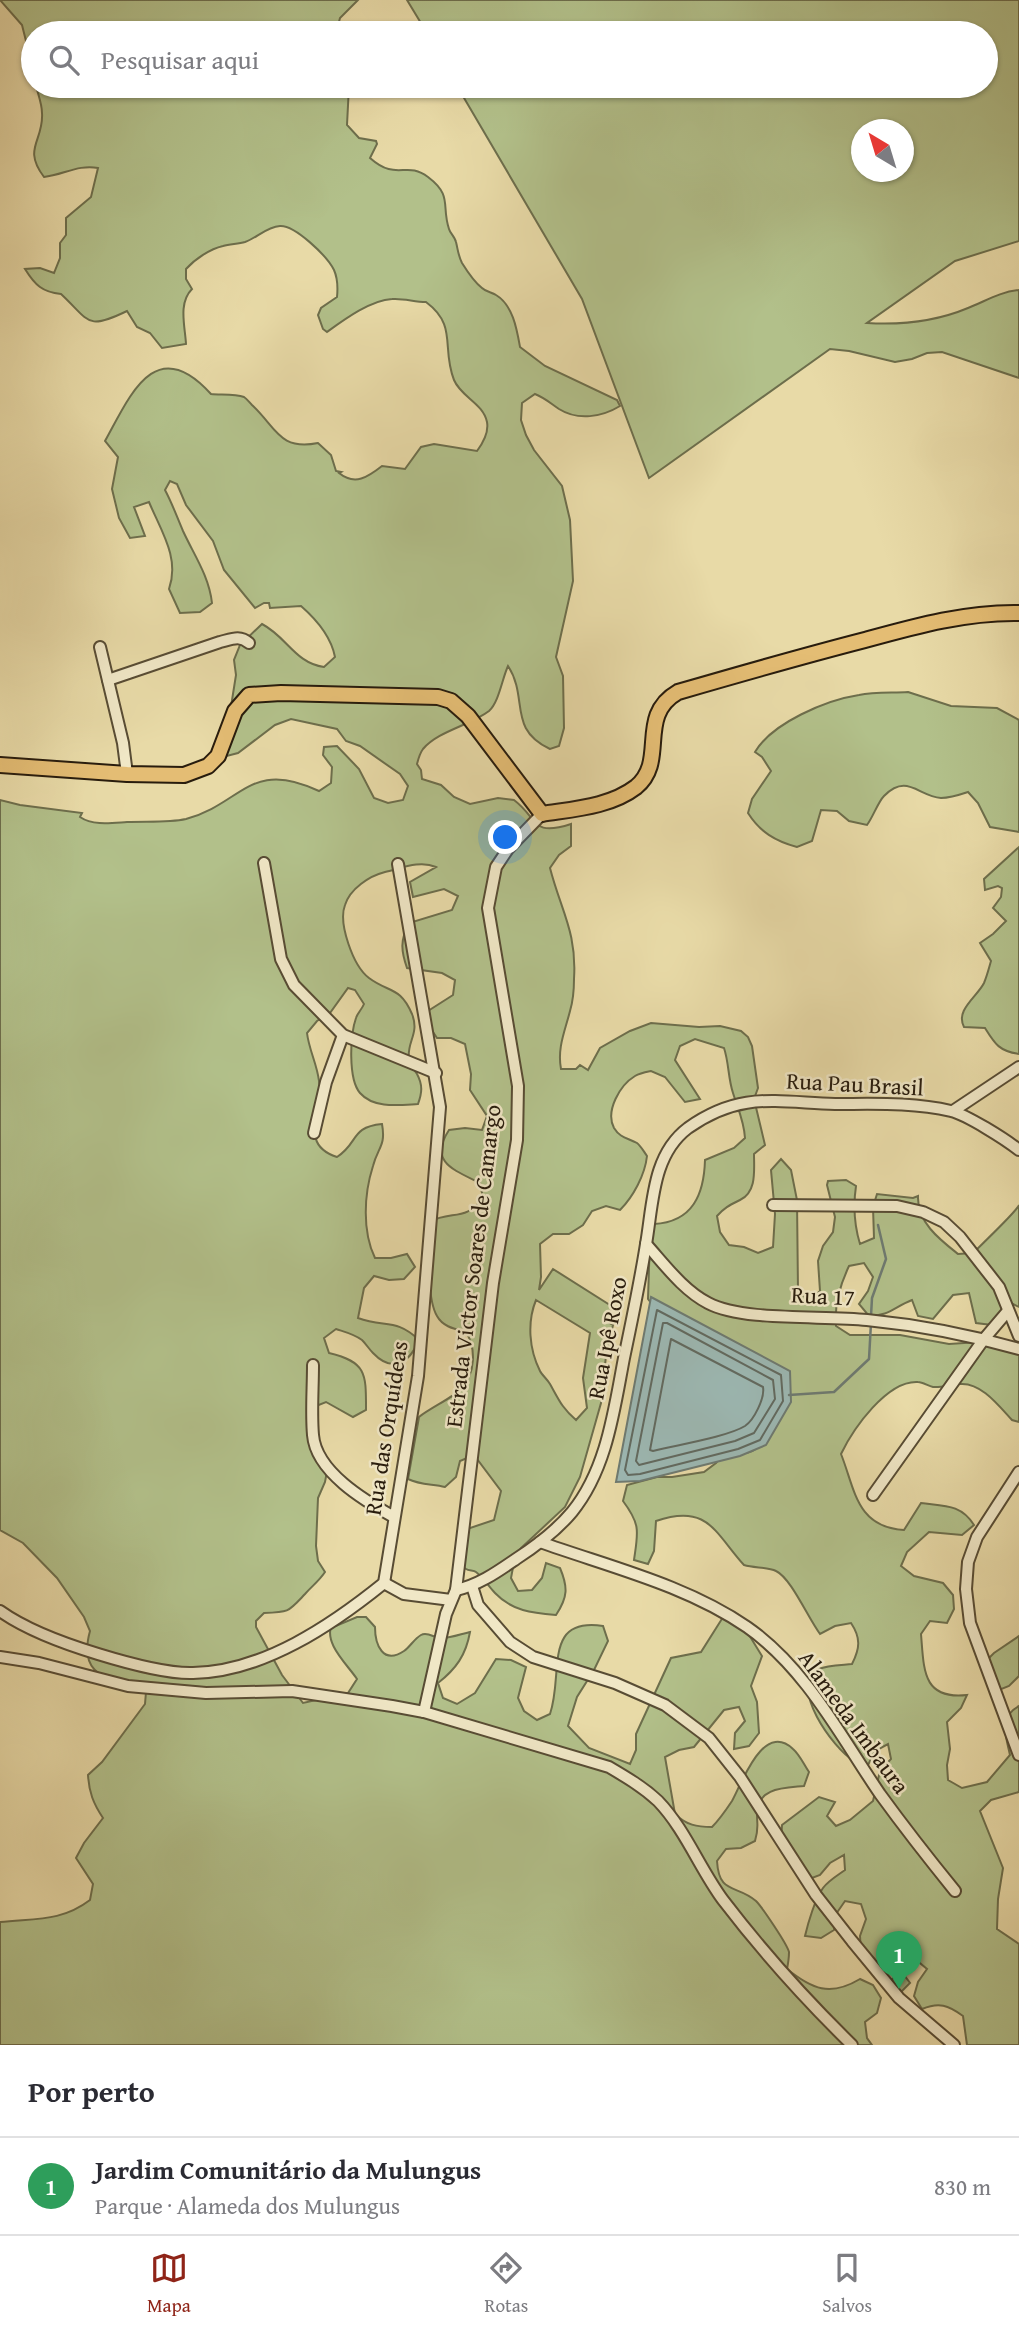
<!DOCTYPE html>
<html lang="pt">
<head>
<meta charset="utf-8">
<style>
  body { margin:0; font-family:"Gentium Book Plus",serif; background:#f2f2f3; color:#2b2b33 }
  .compass { position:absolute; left:851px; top:119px; width:63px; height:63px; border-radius:50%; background:#fff; box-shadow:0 2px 5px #0004; rotate:322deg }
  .you { position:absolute; left:506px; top:838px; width:24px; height:24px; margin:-18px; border:5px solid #fff; border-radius:50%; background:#1a73e8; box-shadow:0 0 0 10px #1a73e833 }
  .badge { display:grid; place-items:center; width:46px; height:46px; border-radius:50%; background:#8f2418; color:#fff; font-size:23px; font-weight:700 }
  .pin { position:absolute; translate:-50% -58px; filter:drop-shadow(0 2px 4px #0008) }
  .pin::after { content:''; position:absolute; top:37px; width:24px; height:21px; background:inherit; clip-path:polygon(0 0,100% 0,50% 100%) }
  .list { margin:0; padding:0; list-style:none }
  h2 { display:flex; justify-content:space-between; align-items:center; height:91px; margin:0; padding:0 28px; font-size:30px }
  h2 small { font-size:23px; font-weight:400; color:#7c7c81 }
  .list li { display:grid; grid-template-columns:46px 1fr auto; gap:21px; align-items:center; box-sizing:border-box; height:98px; padding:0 28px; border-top:2px solid #e1e1e2 }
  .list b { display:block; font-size:26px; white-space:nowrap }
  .list p { margin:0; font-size:23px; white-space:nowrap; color:#7c7c81 }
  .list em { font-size:23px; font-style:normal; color:#7c7c81 }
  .icon { flex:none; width:38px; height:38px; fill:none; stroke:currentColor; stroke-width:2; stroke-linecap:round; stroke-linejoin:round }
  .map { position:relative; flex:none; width:1019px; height:2045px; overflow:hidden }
  .search { position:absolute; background:#fff; box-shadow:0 2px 5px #0004; left:21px; right:21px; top:21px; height:77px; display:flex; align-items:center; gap:18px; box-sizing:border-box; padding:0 24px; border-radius:38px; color:#7c7c81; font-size:26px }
  .sheet { height:189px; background:#fff }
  nav { display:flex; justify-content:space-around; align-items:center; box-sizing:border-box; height:98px; border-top:2px solid #e1e1e2; background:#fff; font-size:19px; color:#7c7c81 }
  nav a { display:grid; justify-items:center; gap:4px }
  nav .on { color:#8f2418 }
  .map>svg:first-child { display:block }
</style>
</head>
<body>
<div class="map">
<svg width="1019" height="2045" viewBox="0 0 1019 2045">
  <rect width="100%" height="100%" fill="#e8daa7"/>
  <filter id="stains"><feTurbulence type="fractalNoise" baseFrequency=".00286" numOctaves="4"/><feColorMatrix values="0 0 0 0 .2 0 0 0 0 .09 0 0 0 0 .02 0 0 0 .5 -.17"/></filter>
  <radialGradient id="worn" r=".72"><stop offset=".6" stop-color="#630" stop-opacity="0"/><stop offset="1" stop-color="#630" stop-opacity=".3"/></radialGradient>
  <g fill="#b2c08a" stroke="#6d6e4c" stroke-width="2" fill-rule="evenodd">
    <polygon points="0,0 358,0 340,18 336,33 33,33 33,69 22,25"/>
    <path d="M407 0H1019V241L955 261 867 323C900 325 937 321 968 308 986 301 999 292 1019 290V378L942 352 927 353 912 359 895 362 849 351 830 349 649 478 582 299 457 86H986V33H427ZM862 130H904V172H862Z"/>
    <path d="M36 86H349L347 125 359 138 376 141 377 144 370 158C397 182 406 160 428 177 453 196 441 205 449 229 450 233 455 237 456 242 458 250 458 255 462 263 467 271 474 282 482 288 486 292 492 292 496 295 513 305 517 330 520 347L545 366 617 400 620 406C602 417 578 421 559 409 550 403 545 398 535 394L522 403 521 420 526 435 534 450 562 486 570 520 573 581 556 657 563 676 564 728 559 746 550 749C507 729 529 698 508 666 502 679 499 702 489 711 471 725 438 731 423 749 420 753 418 760 417 764L421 770 422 779 441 785 454 797 470 804 498 798 514 800C539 819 531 837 571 824V846L559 855 550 868C561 911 577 932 574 979 574 989 573 1001 570 1011 565 1031 557 1048 561 1069H576L580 1065 588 1070 600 1048 630 1031 651 1023 699 1027 720 1026 741 1031 748 1037 752 1046 758 1088 754 1099 765 1145 754 1154C754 1170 757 1192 740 1200 730 1205 725 1207 717 1216L720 1232 729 1245 744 1247 758 1253 773 1247 775 1214 771 1170 781 1159 791 1170 797 1200 798 1291 809 1301 820 1291 818 1261 823 1246 833 1232 835 1217 827 1185 828 1181 846 1180 856 1186C853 1206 854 1224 860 1244L874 1238 873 1207 877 1194 913 1198 918 1196C917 1222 939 1239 958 1254L973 1253C980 1246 1017 1211 1019 1205V1307L1013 1304 992 1325 976 1323 969 1293 953 1295 933 1319 918 1316 912 1300C894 1307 889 1316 869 1316L859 1304 868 1291 873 1277 864 1263 849 1266C840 1285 834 1304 836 1326L850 1335H900L949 1344 995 1341 1019 1348V1422L1012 1420C999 1406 981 1382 960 1384 951 1384 942 1388 933 1387 928 1386 923 1382 918 1382 887 1380 853 1429 841 1454 855 1489 856 1527 904 1530L921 1503C944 1506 961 1504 974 1525L962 1535 929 1532 907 1552 901 1566 914 1576 943 1583 953 1595 954 1609 947 1623 930 1621 921 1634C924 1669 922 1700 967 1695L961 1708 947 1722 950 1749 947 1765 948 1780 962 1788 987 1782 1010 1755C1006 1736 998 1717 1019 1706V1792L991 1800 980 1811 1003 1868 998 1899 997 1929 1019 1944V2045H967L963 2016C948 2005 939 2002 922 2009L914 1996 918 1982 927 1969 915 1959 884 1970 870 1964 861 1952 860 1936 866 1919 861 1904 845 1901 836 1914 834 1930 821 1938 805 1936C808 1923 815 1899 823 1888 828 1881 838 1875 845 1870L844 1855 830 1863 820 1875 804 1881 781 1841 782 1825 819 1797 835 1802 827 1816 836 1826 850 1820 873 1801 880 1771 891 1759 888 1744 875 1751 868 1765C864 1764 857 1763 853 1760 834 1749 787 1686 819 1669 827 1665 843 1665 852 1664 860 1648 861 1638 851 1623L835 1626 820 1634C808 1618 791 1578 776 1571 768 1567 754 1568 744 1565 715 1533 708 1503 656 1521L654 1551 648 1564 634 1560C638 1532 641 1525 623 1501L627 1485 657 1477H672L704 1472 716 1463 726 1451C739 1455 750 1455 761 1445L648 1299 650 1238 654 1224C693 1222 704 1194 705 1160L734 1148 745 1138C744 1121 738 1109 733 1093 728 1078 729 1063 724 1048L695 1039 680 1046 675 1060 700 1099 685 1102 665 1077 651 1071C646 1072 640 1073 635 1076 620 1085 605 1111 614 1128 620 1138 628 1138 637 1143 641 1146 644 1152 647 1156 645 1175 633 1197 620 1210L606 1206 592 1211 583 1225 569 1234H553L540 1244 541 1277 539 1290 553 1269 613 1307 604 1320 613 1325 606 1356 601 1403 580 1477 565 1507 521 1548 514 1562 511 1578 518 1591 532 1590 542 1578 546 1563 560 1568C568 1587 568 1597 556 1615 532 1613 512 1611 495 1593 489 1587 483 1577 476 1572 474 1570 469 1571 466 1569 450 1560 457 1542 464 1530L494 1520 501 1491 474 1455 460 1461 456 1477 445 1487C432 1484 420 1485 408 1479L419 1417C430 1408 454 1397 461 1389 476 1373 476 1348 466 1332 455 1329 443 1327 437 1316 426 1298 429 1244 429 1222 452 1210 465 1222 483 1198L480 1183C454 1170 428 1162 449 1130L465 1128 482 1130 487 1116 470 1090 471 1074 465 1044 451 1038H437L429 1026 428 1011 453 995 455 980 442 973 407 968C401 951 400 940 409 923L452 910 458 896 444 889 413 897 410 882 436 867C420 860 402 868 385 872 369 876 350 889 345 905 338 923 353 966 369 978 389 993 400 986 412 1014 420 1034 406 1042 409 1060 410 1066 414 1069 417 1074 423 1085 422 1093 418 1104 400 1105 374 1109 360 1093 348 1079 350 1035 356 1018 357 1014 362 1009 364 1004L355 990 348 988 330 1013 317 1021 307 1033C309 1050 317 1064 319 1081 324 1111 297 1144 337 1157 359 1143 350 1127 382 1124 386 1146 378 1147 373 1166 364 1194 362 1231 375 1258H391L407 1254 415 1267 404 1279 389 1280 374 1276 364 1288 358 1318C385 1328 396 1318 419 1340 410 1362 393 1374 373 1353 369 1349 366 1344 362 1340 354 1334 345 1332 336 1329L324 1338 329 1353C367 1362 366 1374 366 1410L353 1417 326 1402 311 1408 307 1425 328 1466 325 1482 318 1498 316 1546 318 1561 325 1572C319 1581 312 1586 305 1594 288 1612 290 1612 264 1613L256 1621V1627L282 1675 303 1703 348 1693 357 1679C347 1664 323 1643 332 1624L336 1626 357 1617H366L375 1627C375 1645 383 1665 404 1651 410 1647 414 1639 421 1635 428 1631 435 1639 442 1638 451 1638 461 1634 470 1632 466 1655 456 1669 438 1683L443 1698 457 1704 475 1693 496 1659 511 1660 526 1667 518 1698 524 1711 537 1720 550 1714C564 1674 542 1617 603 1626L608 1641 594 1670 577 1697 568 1726 589 1748 630 1764 636 1750V1734L671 1658 701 1652 725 1614 740 1616 746 1630 762 1656 751 1686 757 1702 759 1733 749 1746 734 1749 735 1733 745 1721 739 1707 724 1710 694 1747 679 1750 665 1757 675 1814C686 1825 697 1827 712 1827 720 1819 726 1810 732 1801 742 1783 763 1721 793 1749 800 1755 804 1765 809 1772L804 1786C785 1788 757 1787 757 1814 757 1826 759 1828 755 1841L741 1848 726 1849 717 1861C719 1895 736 1884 756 1901 762 1907 787 1944 789 1952 789 1957 788 1964 787 1969 812 1989 830 1997 860 1979L873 1985 881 1998 877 2013 865 2022 867 2038 872 2045H0V1922C35 1918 61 1922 90 1900L93 1884 76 1858 84 1843 103 1818C93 1803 89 1792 88 1775L102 1762 145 1704 146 1692C110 1678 77 1678 90 1631L84 1617 57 1578 23 1543 0 1530V800L20 805 82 813 80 817C93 826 112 823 127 822 146 821 168 823 186 819 242 804 250 758 319 791L331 783 332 767 323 755 324 747 337 746 359 769 374 798 388 803 403 800 408 786 400 774 360 746 346 741 337 729 291 719 275 725 238 753 223 757 236 675 234 660 240 645 262 624C287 637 295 663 324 667L335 657C331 636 317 620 301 606L270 608 269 603H264L255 608 224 570 213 541 186 505 177 484 170 481 165 490C172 503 177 517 183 531 194 555 209 576 212 603L200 612 180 613 169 589C180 558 161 531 149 502L134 507 145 536 130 538 119 518 112 489 118 457 105 441C130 396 155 332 211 394 220 395 235 394 244 397 247 399 249 402 252 405 276 427 279 451 318 443L331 455 336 471 341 472 339 473C355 486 368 477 382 466L405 469 421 447 434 444 477 451C483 443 489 433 487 422 483 403 461 397 454 380 441 347 458 326 426 302 414 302 404 298 392 299 371 300 345 319 327 332L323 329 318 315 321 308 337 297C338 287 338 279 334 270 327 256 295 225 280 226 266 227 257 238 245 242 238 244 230 244 223 246 210 249 195 259 186 269V279L192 289C178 303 185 326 186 344L162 348 150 333 137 327 127 311C86 331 90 321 61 294 42 292 35 285 25 269L40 268 54 273 60 258V243L66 235V218L91 197 98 168C79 164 63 175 44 177 22 148 44 141 42 113 42 104 38 94 36 86ZM536 1300 590 1333 583 1378 587 1408 576 1420C562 1408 559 1400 550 1384 547 1379 542 1375 540 1371 529 1349 527 1322 536 1300Z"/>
    <path d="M908 692 951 706 997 708 1019 720V832L990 827 978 803 968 792C959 795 950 798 941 798 918 796 907 773 884 796 878 802 873 817 867 825L849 821 837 811 821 810 812 841 797 847C775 841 760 832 748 813L752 799 771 771 762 757 755 752C772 723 826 700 859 695 874 692 892 693 908 692Z"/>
    <path d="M1019 847V1054C999 1051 995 1044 985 1028L964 1027C955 1010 977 997 984 983 987 976 989 968 991 961L980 943 993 934 1006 921 993 908 1001 897 1002 888 998 886 985 890 984 879Z"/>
    <polygon points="1019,1636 1019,1676 1009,1686 994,1692 983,1664 994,1653"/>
    <polygon points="901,1971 910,1983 898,1995 888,1983"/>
  </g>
  <polygon fill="#9cb8b3" stroke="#6e7a71" stroke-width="2" points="651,1297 790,1371 791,1402 766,1445 740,1456 640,1481 616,1482"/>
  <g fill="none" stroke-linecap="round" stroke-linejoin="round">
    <g stroke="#626a60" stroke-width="2">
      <polygon points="657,1310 781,1375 783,1401 760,1440 738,1449 640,1474 628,1475 625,1470"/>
      <polygon points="663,1323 667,1323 773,1380 775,1399 754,1433 735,1441 639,1465 636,1461"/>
      <path d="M671 1339 763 1387C765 1398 754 1420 745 1426 727 1437 676 1445 653 1451L650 1450Z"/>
    </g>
    <g stroke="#6e7a71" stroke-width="2.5">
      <polyline points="871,1316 872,1298 886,1259 878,1225"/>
      <polyline points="789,1395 834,1392 869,1359 871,1323"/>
    </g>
    <defs>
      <g id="minor">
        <polyline points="100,647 123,743 127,774"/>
        <path d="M108 680 220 642C232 639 240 635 249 643"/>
        <polyline points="264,863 281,959 294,985 343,1035 436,1073"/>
        <polyline points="953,1111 1019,1067"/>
        <polyline points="314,1133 326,1082 343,1035"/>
        <polyline points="773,1205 897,1206 923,1212 944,1222 960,1237 999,1287 1019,1336"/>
        <path d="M646 1244C665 1265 683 1290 708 1303 744 1322 824 1315 867 1320 918 1325 970 1335 1019 1349"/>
        <path d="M313 1365C313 1388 311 1412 313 1435 316 1472 365 1501 394 1517"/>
        <polyline points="1019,1472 977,1537 968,1562 966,1589 970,1623 1019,1755"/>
        <polyline points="873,1495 984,1339 1007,1312"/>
        <path d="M540 1542C610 1567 686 1585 747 1627 806 1668 841 1737 880 1794 904 1827 929 1859 955 1891"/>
        <polyline points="384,1583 404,1594 451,1600"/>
        <polyline points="472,1586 478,1605 510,1642 533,1657 615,1683 665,1705 709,1738 740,1777 816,1895 852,1941 899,1998 954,2045"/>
        <path d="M456 1590C479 1585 497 1572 516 1559 536 1546 557 1530 572 1512 607 1469 614 1410 624 1358 632 1320 640 1282 646 1244 653 1204 652 1155 688 1128 740 1091 776 1102 835 1104 873 1104 913 1102 951 1111 967 1115 1005 1139 1019 1150"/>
        <path d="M0 1611C28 1631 65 1644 98 1654 124 1662 166 1674 193 1673 263 1672 332 1625 384 1583L418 1376 440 1107 398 864"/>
        <path d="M0 1657 39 1663 128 1686 206 1693 292 1691 392 1706 424 1712 609 1767C626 1777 643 1787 658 1801 685 1829 700 1869 723 1900 762 1951 806 2000 852 2045"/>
        <polyline points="424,1712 446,1614 456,1590 493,1283 517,1140 518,1086 488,908 496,867 508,849 542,814"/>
      </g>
      <path id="major" d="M0 765 127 774 184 775 208 766 218 756 235 711 249 695 281 693 438 697 451 701 468 716 542 814C573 809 610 807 636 787 668 761 636 716 678 692 740 674 803 656 865 640 916 626 966 612 1019 613"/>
    </defs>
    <use href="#minor" stroke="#584c34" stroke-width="14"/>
    <use href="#major" stroke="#281c0d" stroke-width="18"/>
    <use href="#minor" stroke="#f0e7c6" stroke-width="10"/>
    <use href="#major" stroke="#e4bd74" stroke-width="14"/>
  </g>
  <g text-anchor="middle" stroke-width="5" stroke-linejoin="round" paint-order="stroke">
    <g font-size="23" fill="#281c0d" stroke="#f0e7c6">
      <text transform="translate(855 1084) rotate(3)" y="8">Rua Pau Brasil</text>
      <text transform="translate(473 1266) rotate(-83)" y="8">Estrada Victor Soares de Camargo</text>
      <text transform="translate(823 1296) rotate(3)" y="8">Rua 17</text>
      <text transform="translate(607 1338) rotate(-79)" y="8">Rua Ipê Roxo</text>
      <text transform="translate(386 1428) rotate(-81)" y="8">Rua das Orquídeas</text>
      <text transform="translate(854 1722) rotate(54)" y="8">Alameda Imbaura</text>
    </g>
  </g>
  <rect width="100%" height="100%" filter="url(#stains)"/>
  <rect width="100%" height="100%" fill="url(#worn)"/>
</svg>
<svg class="compass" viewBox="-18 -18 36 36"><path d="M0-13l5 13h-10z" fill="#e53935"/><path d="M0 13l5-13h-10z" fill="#7c7c81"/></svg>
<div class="you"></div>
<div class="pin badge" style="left:899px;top:1989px;background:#2e9e5b">1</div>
<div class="search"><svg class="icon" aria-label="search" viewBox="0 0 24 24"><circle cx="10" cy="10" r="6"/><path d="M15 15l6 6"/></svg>Pesquisar aqui</div>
</div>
<section class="sheet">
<h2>Por perto<small></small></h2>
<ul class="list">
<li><span class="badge" style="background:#2e9e5b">1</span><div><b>Jardim Comunitário da Mulungus</b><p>Parque · Alameda dos Mulungus</p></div><em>830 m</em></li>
</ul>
</section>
<nav>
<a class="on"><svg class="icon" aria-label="map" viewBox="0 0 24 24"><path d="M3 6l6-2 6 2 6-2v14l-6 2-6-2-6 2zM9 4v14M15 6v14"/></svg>Mapa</a>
<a><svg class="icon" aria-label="directions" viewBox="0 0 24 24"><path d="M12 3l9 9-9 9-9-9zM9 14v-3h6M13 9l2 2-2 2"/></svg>Rotas</a>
<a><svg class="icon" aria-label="saved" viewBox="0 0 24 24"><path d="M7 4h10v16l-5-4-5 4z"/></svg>Salvos</a>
</nav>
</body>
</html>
